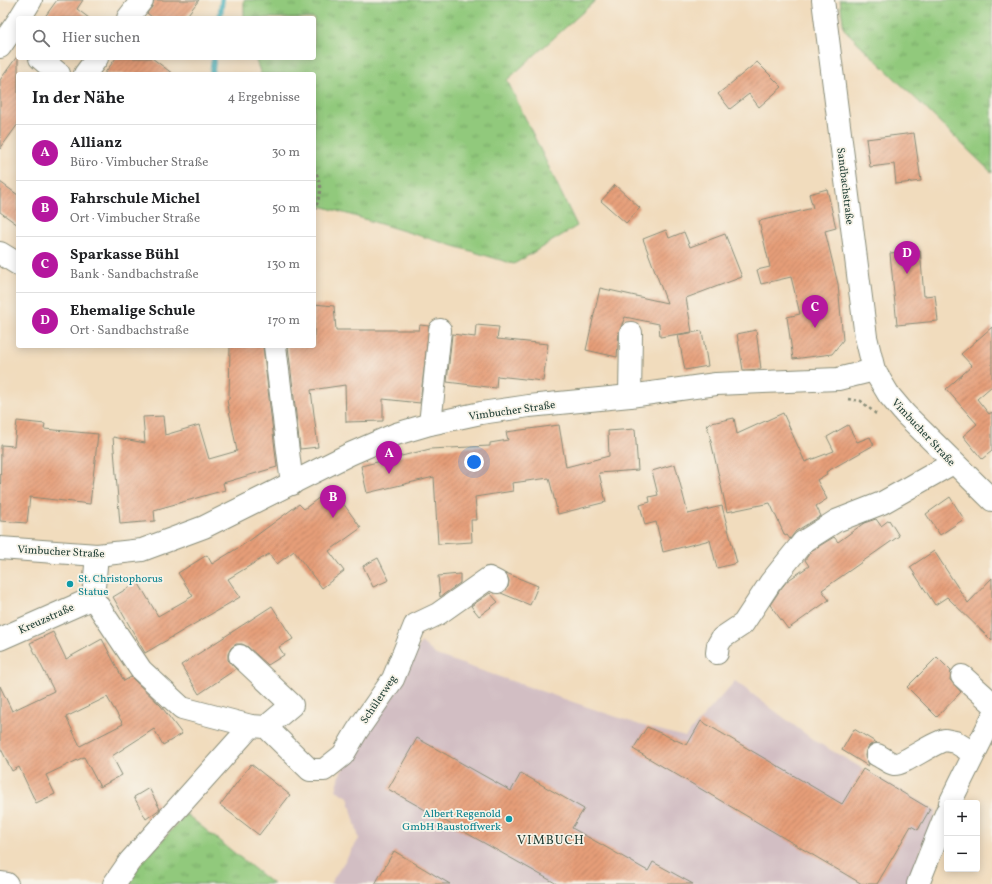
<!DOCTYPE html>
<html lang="de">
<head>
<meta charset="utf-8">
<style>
  body { margin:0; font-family:Vollkorn,serif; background:#f2f2f2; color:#202124 }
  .controls { position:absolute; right:12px; bottom:12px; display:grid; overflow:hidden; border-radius:4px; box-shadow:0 2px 10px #0003 }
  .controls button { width:36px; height:36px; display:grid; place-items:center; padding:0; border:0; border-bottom:1px solid #e0e0e0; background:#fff; color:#202124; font:20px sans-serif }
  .you { position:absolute; left:474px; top:462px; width:14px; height:14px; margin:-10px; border:3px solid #fff; border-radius:50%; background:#1a73e8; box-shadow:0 0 0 6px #1a73e833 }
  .badge { display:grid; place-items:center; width:26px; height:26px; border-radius:50%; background:#b5179e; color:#fff; font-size:13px; font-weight:700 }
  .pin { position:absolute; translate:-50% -33px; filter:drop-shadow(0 1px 2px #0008) }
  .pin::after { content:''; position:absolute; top:21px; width:14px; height:12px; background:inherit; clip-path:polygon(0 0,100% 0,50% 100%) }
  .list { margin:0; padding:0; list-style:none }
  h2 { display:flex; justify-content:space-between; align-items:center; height:52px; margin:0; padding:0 16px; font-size:17px }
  h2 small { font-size:13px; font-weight:400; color:#757577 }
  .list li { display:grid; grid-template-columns:26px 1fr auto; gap:12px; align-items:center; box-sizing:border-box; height:56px; padding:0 16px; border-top:1px solid #e0e0e0 }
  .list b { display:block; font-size:15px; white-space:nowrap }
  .list p { margin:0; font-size:13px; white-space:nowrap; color:#757577 }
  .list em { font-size:13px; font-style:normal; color:#757577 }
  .icon { flex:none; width:22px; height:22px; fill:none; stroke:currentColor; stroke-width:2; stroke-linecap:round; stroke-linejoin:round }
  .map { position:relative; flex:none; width:992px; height:884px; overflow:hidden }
  .search { position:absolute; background:#fff; box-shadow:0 2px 10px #0003; left:16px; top:16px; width:300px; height:44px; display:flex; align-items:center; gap:10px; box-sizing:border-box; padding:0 14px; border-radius:4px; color:#757577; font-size:15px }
  .panel { position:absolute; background:#fff; box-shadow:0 2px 10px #0003; left:16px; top:72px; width:300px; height:276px; border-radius:4px }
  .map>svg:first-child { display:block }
</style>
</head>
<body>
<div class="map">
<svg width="992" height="884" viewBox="0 0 992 884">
  <defs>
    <pattern id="grass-tufts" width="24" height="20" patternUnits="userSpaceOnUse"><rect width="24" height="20" fill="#91c97c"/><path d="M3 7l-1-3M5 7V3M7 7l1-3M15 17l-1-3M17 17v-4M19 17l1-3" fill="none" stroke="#76a466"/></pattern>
    <pattern id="building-hatch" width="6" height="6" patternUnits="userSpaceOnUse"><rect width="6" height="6" fill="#e69e78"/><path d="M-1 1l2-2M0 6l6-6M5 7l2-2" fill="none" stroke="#ba8263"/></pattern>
  </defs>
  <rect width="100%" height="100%" fill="#f7f3e8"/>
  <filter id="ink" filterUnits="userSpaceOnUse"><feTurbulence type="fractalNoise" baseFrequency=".025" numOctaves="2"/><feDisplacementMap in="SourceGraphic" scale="8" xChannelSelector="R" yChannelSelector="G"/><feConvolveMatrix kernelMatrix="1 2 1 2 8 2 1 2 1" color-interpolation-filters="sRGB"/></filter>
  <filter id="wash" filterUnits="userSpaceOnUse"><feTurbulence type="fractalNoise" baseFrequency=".012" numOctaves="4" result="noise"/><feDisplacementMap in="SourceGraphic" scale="16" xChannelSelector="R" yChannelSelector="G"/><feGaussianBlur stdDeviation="0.9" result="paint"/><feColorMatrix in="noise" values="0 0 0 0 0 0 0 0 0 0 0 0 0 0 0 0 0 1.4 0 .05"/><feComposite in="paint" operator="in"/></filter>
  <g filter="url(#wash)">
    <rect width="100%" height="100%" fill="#f1dcbd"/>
    <polygon fill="#d2bec3" points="421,642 436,655 640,725 685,737 735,681 815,741 937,811 908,884 330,884 359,839 348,797 336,790 341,772 393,696"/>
    <g fill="url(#grass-tufts)" stroke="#588358">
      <polygon points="244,0 596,0 507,80 577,226 514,264 314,204 314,74 261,74 255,58 314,58 314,18 244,18"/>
      <polygon points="840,0 992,0 992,173 844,29"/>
      <polygon points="186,814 273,884 123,884"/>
    </g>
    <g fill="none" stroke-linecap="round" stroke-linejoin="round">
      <g stroke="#3cacb7" stroke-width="5.5">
        <polyline points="220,18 222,0"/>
        <polyline points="212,71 214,58"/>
      </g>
    </g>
    <g id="blocks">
      <g fill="url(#building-hatch)" fill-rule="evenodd">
        <polygon points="57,0 83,0 77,9 89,18 44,18"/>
        <polygon points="154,0 199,0 185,18 153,18 147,13 152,7"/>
        <polygon points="18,55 18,124 0,149 0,80"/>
        <polygon points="116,58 152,58 173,74 104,74"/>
        <polygon points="757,62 782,87 759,107 749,94 730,109 718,94"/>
        <polygon points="914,133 921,181 896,184 894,164 870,167 866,139"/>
        <polygon points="0,182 18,195 18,225 0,212"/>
        <polygon points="615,185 640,208 626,223 601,201"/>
        <polygon points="827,189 836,228 825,231 838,284 843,340 832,354 793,359 787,317 800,314 791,277 761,284 757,270 770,267 759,221 813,208 809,194"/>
        <polygon points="666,230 669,238 684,232 690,247 725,234 742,277 686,298 692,332 660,337 659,324 625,317 619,332 617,357 586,350 600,288 667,303 643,239"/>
        <polygon points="920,250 924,296 935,295 938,321 897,325 890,253"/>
        <polygon points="314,304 334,306 336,330 419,330 420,325 429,326 420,403 383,399 383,421 346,422 345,385 311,390 318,447 300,449 288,346 314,346"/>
        <polygon points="476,325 499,327 497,339 548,344 543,381 497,376 496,388 447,382 452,334 475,337"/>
        <polygon points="992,327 992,386 977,399 989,414 992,412 992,451 982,459 963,436 977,424 946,389 972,366 961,354"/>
        <polygon points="756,330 761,369 743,370 737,334"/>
        <polygon points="702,331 708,366 685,370 678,335"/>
        <polygon points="230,346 263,346 277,467 223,483 225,490 154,510 155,521 120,524 113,437 145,443 143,417 163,416 165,435 199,425 209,459 237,451 227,400 229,399"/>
        <polygon points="783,413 805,462 834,451 827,437 848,425 857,442 870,437 874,445 826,472 827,474 817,480 827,499 816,506 821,516 796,531 790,539 787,535 785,536 770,503 727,512 707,424 734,418 737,434"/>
        <polygon points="17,421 45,424 44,429 98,434 90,504 30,497 27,523 0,521 1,445 14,446"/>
        <polygon points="559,425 566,467 609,456 608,431 635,429 638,470 599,473 606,502 558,514 549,478 512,483 513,491 475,497 477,520 471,520 472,542 438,544 434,477 367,493 361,466 430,449 490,446 490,443 508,440 506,432"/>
        <polygon points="675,464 688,514 722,506 737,563 717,568 710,540 663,552 656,522 645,525 640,505 650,502 649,497 658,495 652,471"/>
        <polygon points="332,488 361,528 329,551 344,571 322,588 294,551 277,564 269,554 228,579 240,597 145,653 113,597 138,582 158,616 193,596 178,573 207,555 212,564 249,541 299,504 304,509"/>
        <polygon points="950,497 964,519 940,535 926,514"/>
        <polygon points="876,519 881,526 889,520 899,536 822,590 829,600 788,629 770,605 780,590 787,581 809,566 805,560 811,551 834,537 838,542 864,523"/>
        <polygon points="934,551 968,603 992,578 992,641 947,597 935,605 910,567"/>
        <polygon points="378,558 389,580 373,587 363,566"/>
        <polygon points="506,573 538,586 530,605 501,593 508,587 509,581"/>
        <polygon points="460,574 460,583 440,597 438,576"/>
        <polygon points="490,593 498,602 479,616 471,606"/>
        <polygon points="272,606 293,639 279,647 284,655 268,665 248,647 242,644 236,644 231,648 228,654 228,660 236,669 199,694 181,665"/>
        <path d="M53 632 66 659 102 639 124 681 131 677 161 706 182 734 163 745 154 729 112 756 122 775 100 787 84 757 46 775 55 794 36 803 19 767 12 771 0 747V686L12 711 54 691 30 643ZM107 697 123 724 80 746 66 717Z"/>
        <polygon points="937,657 951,671 950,680 961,692 937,717 907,687"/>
        <polygon points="701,721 842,804 863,769 930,809 918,830 911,826 877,884 862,884 633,749 647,727 687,745"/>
        <polygon points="854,729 877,743 870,745 866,750 865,756 869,764 868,766 842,750"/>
        <polygon points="417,738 511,791 521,773 584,809 572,828 648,871 653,862 693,884 557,884 388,789"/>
        <polygon points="251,764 290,795 259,835 220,805"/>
        <polygon points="149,788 160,809 146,819 134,797"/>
        <polygon points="394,851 450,884 375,884"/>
      </g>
    </g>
  </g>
  <g filter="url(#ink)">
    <use href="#blocks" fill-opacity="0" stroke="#888c78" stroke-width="1"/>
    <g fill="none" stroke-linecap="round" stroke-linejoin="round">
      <defs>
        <g id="minor">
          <polyline points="823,0 866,337 874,370 889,395 905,414 992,500"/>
          <polyline points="20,18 31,0"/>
          <polyline points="128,18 142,0"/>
          <polyline points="0,47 18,21"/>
          <polyline points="40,58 59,74"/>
          <polyline points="85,74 97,58"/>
          <polyline points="0,253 18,264"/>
          <polyline points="275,346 292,484"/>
          <polyline points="630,396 631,333"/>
          <polyline points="430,424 440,330"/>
          <polyline points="0,548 97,555 142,550 204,527 350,454 396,434 430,424 481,413 529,406 630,396 716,384 838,379 874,370"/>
          <polyline points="97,555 93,598 141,670 182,708 251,726 130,861 114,884"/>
          <polyline points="0,639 93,598"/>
          <polyline points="717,653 718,645 722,638 743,624 770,583 803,542 836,521 882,503 953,463"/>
          <polyline points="240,656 292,705 266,727"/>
          <polyline points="962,676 992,703"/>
          <polyline points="251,726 266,727 310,770 324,770 343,755 357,731 393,679 415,625 438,614 489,578 497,582"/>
          <path d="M877 755C882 757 889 763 894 764 903 765 932 743 945 740L955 742 973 753"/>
          <polyline points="950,803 992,718"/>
          <polyline points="0,883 7,884"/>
          <polyline points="918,884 947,811"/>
        </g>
      </defs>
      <use href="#minor" stroke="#888c78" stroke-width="24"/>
      <g stroke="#888c78" stroke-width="2.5" stroke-dasharray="3 3" stroke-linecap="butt">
        <path d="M314 168C323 185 321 195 314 212"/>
        <polyline points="848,399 861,401 876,414"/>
      </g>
      <use href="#minor" stroke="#fff" stroke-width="22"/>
    </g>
  </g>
  <g fill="#0f9aa8" stroke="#f7f3e8" stroke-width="1.5">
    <circle cx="70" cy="584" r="4"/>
    <circle cx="509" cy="819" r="4"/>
  </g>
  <g text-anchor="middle" stroke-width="3.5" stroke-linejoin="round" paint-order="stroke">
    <g font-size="11" fill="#1f3d34" stroke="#f7f3e8">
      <text transform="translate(846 186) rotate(83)" y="4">Sandbachstraße</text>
      <text transform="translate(512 410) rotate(-8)" y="4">Vimbucher Straße</text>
      <text transform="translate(924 432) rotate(47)" y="4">Vimbucher Straße</text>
      <text transform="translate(61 551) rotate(3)" y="4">Vimbucher Straße</text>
      <text transform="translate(46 618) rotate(-24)" y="4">Kreuzstraße</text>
      <text transform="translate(378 699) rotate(-56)" y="4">Schülerweg</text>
    </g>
    <g font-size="11" fill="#0d838f" stroke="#f7f3e8" text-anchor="start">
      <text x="78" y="582">St. Christophorus<tspan x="78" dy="13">Statue</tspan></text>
      <text x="501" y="817" text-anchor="end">Albert Regenold<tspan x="501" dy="13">GmbH Baustoffwerk</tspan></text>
    </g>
    <g font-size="13" letter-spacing="1" fill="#1f3d34" stroke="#f7f3e8">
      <text x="551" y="844">VIMBUCH</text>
    </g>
  </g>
</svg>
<div class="controls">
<button>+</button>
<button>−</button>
</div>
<div class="you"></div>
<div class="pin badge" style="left:389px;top:474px">A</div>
<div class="pin badge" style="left:333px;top:518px">B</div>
<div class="pin badge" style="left:815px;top:328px">C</div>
<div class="pin badge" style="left:907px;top:274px">D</div>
<div class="search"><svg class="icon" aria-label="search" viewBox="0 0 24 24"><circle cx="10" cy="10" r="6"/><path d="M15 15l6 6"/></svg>Hier suchen</div>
<section class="panel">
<h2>In der Nähe<small>4 Ergebnisse</small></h2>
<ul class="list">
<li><span class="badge">A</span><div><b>Allianz</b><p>Büro · Vimbucher Straße</p></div><em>30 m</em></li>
<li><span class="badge">B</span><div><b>Fahrschule Michel</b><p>Ort · Vimbucher Straße</p></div><em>50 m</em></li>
<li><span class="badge">C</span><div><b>Sparkasse Bühl</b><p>Bank · Sandbachstraße</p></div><em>130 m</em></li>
<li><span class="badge">D</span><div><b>Ehemalige Schule</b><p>Ort · Sandbachstraße</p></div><em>170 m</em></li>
</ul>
</section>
</div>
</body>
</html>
